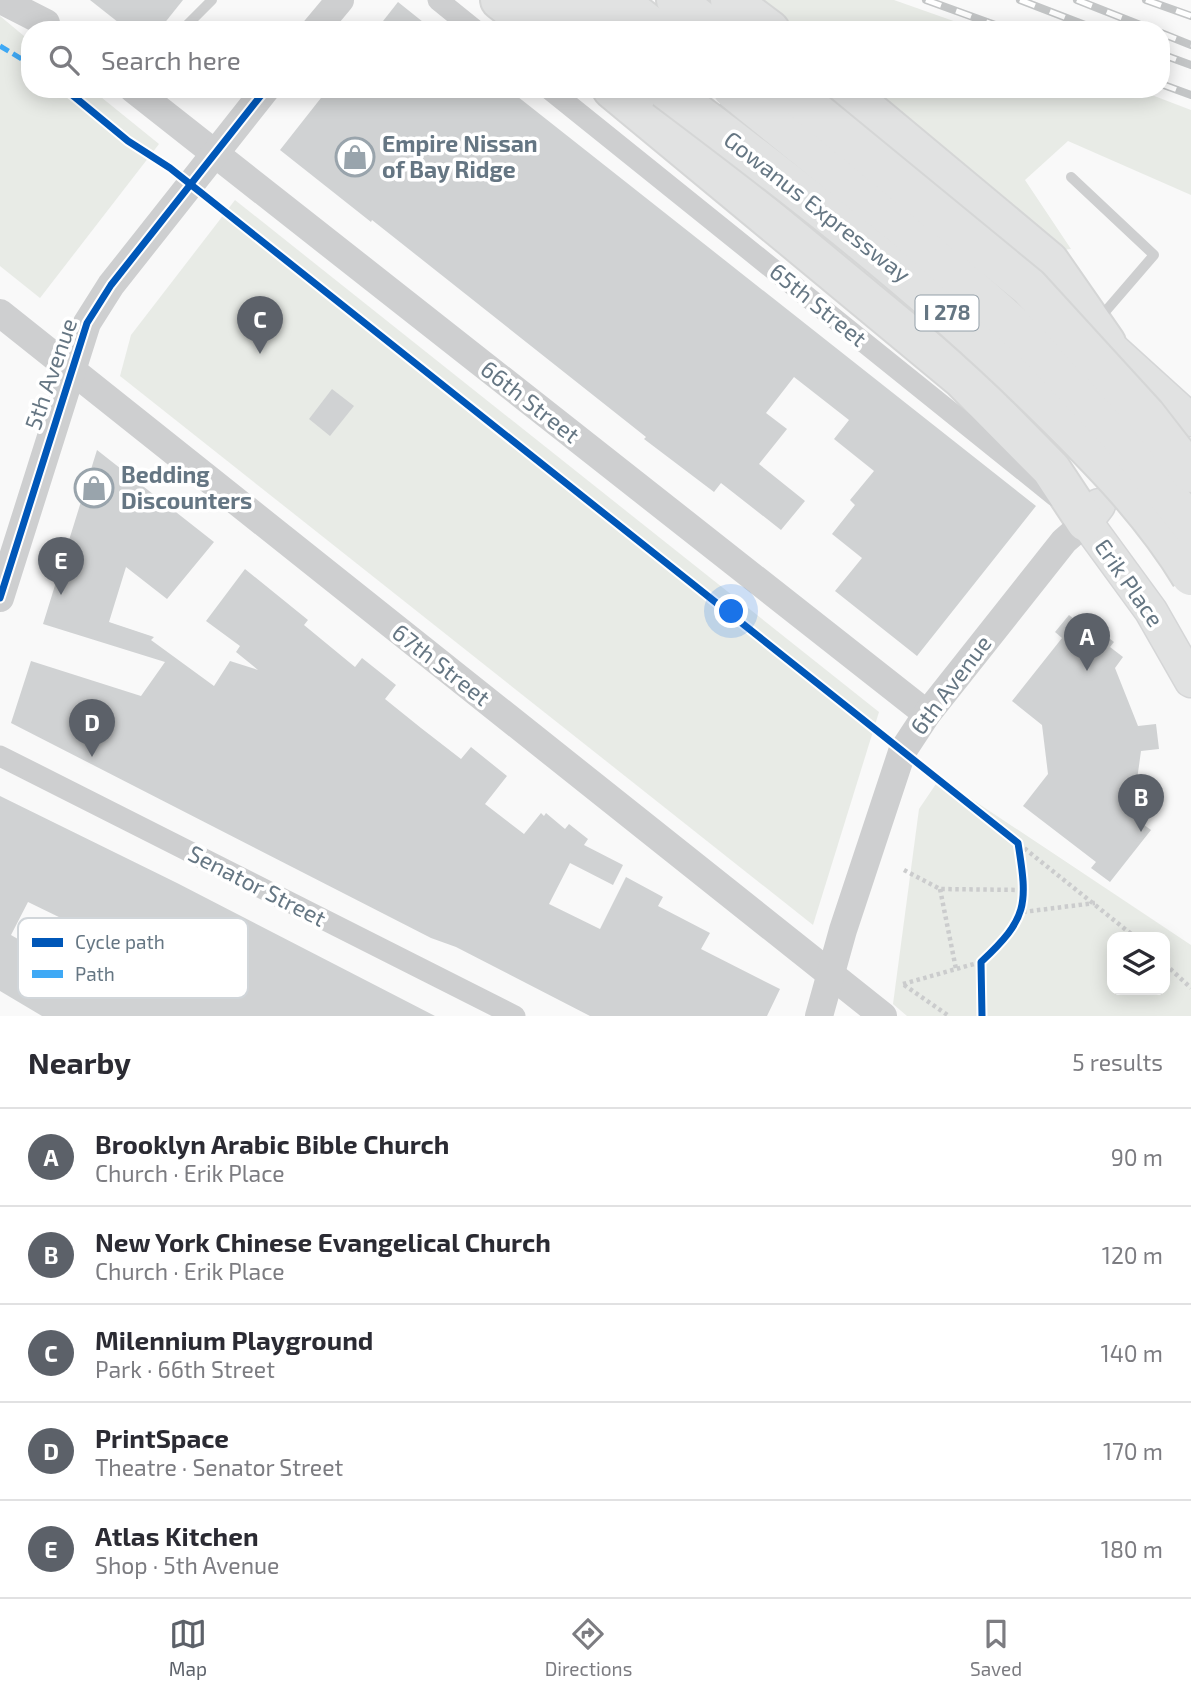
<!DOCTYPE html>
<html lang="en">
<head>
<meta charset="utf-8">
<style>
  body { margin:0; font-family:"Exo 2",sans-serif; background:#f2f2f3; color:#2b2b33 }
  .controls { position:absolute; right:21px; bottom:21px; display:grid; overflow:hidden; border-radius:14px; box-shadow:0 4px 18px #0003 }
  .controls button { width:63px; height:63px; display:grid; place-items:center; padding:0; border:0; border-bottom:2px solid #e1e1e2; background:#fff; color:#2b2b33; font:35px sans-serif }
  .you { position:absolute; left:732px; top:612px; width:24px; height:24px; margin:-18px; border:5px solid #fff; border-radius:50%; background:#1a73e8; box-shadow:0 0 0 10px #1a73e833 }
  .badge { display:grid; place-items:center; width:46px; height:46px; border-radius:50%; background:#5c6169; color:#fff; font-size:23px; font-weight:700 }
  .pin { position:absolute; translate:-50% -58px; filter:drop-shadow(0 2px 4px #0008) }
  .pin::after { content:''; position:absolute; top:37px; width:24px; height:21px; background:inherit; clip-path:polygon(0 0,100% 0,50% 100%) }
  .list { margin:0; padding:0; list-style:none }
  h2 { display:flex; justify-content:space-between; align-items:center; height:91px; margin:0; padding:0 28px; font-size:30px }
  h2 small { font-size:23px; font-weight:400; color:#7c7c81 }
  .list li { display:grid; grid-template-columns:46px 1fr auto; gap:21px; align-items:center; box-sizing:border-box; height:98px; padding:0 28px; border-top:2px solid #e1e1e2 }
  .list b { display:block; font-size:26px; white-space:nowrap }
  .list p { margin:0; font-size:23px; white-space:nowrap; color:#7c7c81 }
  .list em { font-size:23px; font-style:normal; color:#7c7c81 }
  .icon { flex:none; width:38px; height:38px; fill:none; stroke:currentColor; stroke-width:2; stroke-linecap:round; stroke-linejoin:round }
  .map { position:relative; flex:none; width:1191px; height:1016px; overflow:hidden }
  .search { position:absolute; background:#fff; box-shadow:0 4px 18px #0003; left:21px; right:21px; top:21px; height:77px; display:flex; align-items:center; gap:18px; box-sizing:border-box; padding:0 24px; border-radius:28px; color:#7c7c81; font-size:26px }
  .sheet { height:581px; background:#fff }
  nav { display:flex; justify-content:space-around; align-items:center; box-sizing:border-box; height:98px; border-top:2px solid #e1e1e2; background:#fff; font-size:19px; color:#7c7c81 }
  nav a { display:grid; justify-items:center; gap:4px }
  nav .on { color:#5c6169 }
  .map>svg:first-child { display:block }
</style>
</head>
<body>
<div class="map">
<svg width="1191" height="1016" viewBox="0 0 1191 1016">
  <rect width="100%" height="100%" fill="#f9f9f9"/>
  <g fill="#e8ebe6" fill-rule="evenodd">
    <polygon points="655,0 894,0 979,30 680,30"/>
    <polygon points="0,16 30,41 30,89 91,89 159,144 40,298 0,266"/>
    <polygon points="730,89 1136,89 1191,110 1191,195 1068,141 1025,180 1071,249 1062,250"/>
    <polygon points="235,200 879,712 813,925 120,376 131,335"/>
    <path d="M940 778 1191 945V1016H907L893 1004 919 809ZM1112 937H1165V990H1112Z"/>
  </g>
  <g fill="#d0d2d3" fill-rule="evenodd">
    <polygon points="90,0 183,0 159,30 128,30"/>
    <polygon points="398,2 433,30 376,30"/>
    <polygon points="328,89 508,89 1036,506 917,656 835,591 862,558 832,534 855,505 850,500 874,471 834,439 849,420 794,377 766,413 787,429 759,464 805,501 781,530 721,483 714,492 644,439 646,437 391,235 372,220 371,222 280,150"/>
    <polygon points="332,389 354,406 330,436 309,419"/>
    <polygon points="97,450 214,542 167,599 126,567 109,622 154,637 151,640 214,686 230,661 258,670 236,652 240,646 206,621 245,569 308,620 304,625 355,667 362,658 396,685 385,699 421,728 461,759 471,747 507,776 485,804 524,834 541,813 544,816 546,813 565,829 569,824 588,839 584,845 623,865 613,885 570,863 549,904 600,929 626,877 663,897 658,906 710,933 701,949 780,989 767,1016 590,1016 456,947 431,938 11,723 31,661 141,696 165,662 43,624"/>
    <polygon points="1069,615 1082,625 1086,620 1114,642 1110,647 1123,657 1115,668 1138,726 1156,724 1159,749 1141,751 1132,816 1151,830 1110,882 1091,868 1096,862 1023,806 1048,774 1042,725 1012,701 1062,638 1055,632"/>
    <path d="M0 796 177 883 435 1016H42L0 991ZM28 902 65 920 47 956 11 935Z"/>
  </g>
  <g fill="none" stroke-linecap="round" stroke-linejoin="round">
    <defs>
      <g id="secondary">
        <polyline points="573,0 611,30"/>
        <polyline points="1106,343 1191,420"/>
        <polyline points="1099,505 1086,522 1151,611 1191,681"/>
      </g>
      <g id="motorway">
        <polyline points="500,0 538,30"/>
        <polyline points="546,0 585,30"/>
        <polyline points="618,0 656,30"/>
        <polyline points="676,0 713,30"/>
        <polyline points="730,0 770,30"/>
        <polyline points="612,89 961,378 1051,469 1086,522"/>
        <polyline points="843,89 1049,261 1106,343"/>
      </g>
    </defs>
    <use href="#secondary" stroke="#d5d6d7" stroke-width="35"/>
    <use href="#motorway" stroke="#d5d6d6" stroke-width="42"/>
    <g stroke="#cbcccd" stroke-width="4.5" stroke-dasharray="3.5 3.5" stroke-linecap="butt">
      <path d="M923 768 1018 843C1028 905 1028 918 981 962L982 1016"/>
      <polyline points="1019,844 1135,937"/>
      <polyline points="904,870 940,889 1023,890"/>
      <polyline points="940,889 956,969"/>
      <polyline points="1023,912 1095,903"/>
      <polyline points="1165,964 1191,988"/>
      <polyline points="903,984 981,962"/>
      <polyline points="904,985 949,1016"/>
    </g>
    <g stroke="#cecfd0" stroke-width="10">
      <polyline points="182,30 212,0"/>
      <polyline points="1071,177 1154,255 1098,320"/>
    </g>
    <g stroke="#cecfd0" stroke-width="21">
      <polyline points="438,0 475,30"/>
      <polyline points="549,89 1055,496"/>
      <polyline points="0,756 515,1016"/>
    </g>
    <g stroke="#cecfd0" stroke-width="28">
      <polyline points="1,0 46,23"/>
      <polyline points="315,30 340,0"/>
      <polyline points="133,89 927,714"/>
      <polyline points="0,313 883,1016"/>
      <polyline points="0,598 87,323 111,285 266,89"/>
      <polyline points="819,1016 843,930 902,752 927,714 1064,541 1086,522"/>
    </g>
    <use href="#secondary" stroke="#e1e2e2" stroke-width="32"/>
    <use href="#motorway" stroke="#e1e2e2" stroke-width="38"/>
    <defs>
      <g id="rail">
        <polyline points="926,0 1009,30"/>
        <polyline points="1020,0 1098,30"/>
        <polyline points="1077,0 1153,30"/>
        <polyline points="1146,0 1191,16"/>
        <polyline points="1161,33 1191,45"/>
        <polyline points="1161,54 1191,65"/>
        <polyline points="1161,84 1191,95"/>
      </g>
    </defs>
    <use href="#rail" stroke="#c3c5c6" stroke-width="8"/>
    <use href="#rail" stroke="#fff" stroke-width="5" stroke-dasharray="16" stroke-linecap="butt"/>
    <defs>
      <g id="motorway-bridge">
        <path d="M665 89C798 189 929 290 1047 407 1100 459 1152 512 1191 576"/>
        <polyline points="732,89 904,228 1030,340 1120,436 1191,525"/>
        <polyline points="788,89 1029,287 1146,415 1191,473"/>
      </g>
    </defs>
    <use href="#motorway-bridge" stroke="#d5d6d6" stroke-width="42" stroke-linecap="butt"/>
    <use href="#motorway-bridge" stroke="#e1e2e2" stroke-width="38"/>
    <polyline stroke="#3fa9f5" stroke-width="5" stroke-dasharray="10 5" stroke-linecap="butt" points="0,46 30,64"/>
    <defs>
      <g id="cycleway">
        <path d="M65 89 128 141 170 168 1018 843C1028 905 1028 918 981 962L982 1016"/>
        <polyline points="0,598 87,323 111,285 266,89"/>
      </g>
    </defs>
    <use href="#cycleway" stroke="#fff" stroke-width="11"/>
    <use href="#cycleway" stroke="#0057b8" stroke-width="7"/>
  </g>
  <defs>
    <symbol id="shop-ring" viewBox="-11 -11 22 22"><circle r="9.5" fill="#fff" stroke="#99a4ac" stroke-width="1.5"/><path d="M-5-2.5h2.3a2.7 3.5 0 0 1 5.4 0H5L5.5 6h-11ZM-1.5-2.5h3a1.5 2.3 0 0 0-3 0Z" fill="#99a4ac"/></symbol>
  </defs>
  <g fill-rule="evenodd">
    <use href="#shop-ring" x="333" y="135" width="44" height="44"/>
    <use href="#shop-ring" x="72" y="466" width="44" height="44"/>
  </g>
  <g text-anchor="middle" stroke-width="7" stroke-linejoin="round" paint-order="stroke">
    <rect fill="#fff" stroke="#939fa8" stroke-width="2" x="915.5" y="295.5" width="63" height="35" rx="5"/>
    <g font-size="21" font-weight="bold" fill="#657683">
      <text x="947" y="320">I 278</text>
    </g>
    <g font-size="23" font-weight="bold" fill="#657683" stroke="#fff" text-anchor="start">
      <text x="382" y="152">Empire Nissan<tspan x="382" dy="26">of Bay Ridge</tspan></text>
      <text x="121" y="483">Bedding<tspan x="121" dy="26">Discounters</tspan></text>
    </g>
    <g font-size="23" fill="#657683" stroke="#fff">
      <text transform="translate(817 207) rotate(38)" y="8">Gowanus Expressway</text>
      <text transform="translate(818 305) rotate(39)" y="8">65th Street</text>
      <text transform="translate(51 374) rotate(-71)" y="8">5th Avenue</text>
      <text transform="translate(530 402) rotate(38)" y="8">66th Street</text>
      <text transform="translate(1129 583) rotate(55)" y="8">Erik Place</text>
      <text transform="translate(441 665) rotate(38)" y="8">67th Street</text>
      <text transform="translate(951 685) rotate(-53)" y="8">6th Avenue</text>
      <text transform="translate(257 886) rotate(27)" y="8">Senator Street</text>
    </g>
  </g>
  <rect x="18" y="918" width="230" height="80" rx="10" fill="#fff" stroke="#d1d6da" stroke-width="2"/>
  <rect x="32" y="938" width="31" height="9" fill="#0057b8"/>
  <rect x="32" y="970" width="31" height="8" fill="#3fa9f5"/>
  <g font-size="19" fill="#657683">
    <text x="75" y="949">Cycle path</text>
    <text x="75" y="981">Path</text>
  </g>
</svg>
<div class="controls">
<button><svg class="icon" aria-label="layers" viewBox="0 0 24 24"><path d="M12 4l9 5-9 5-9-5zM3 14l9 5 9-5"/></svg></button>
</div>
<div class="you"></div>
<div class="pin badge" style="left:1087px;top:671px">A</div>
<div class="pin badge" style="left:1141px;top:832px">B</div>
<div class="pin badge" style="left:260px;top:354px">C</div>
<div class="pin badge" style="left:92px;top:757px">D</div>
<div class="pin badge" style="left:61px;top:595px">E</div>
<div class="search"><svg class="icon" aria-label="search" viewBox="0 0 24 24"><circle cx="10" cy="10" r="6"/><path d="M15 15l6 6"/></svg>Search here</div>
</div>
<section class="sheet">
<h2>Nearby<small>5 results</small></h2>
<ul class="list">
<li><span class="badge">A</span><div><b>Brooklyn Arabic Bible Church</b><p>Church · Erik Place</p></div><em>90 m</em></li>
<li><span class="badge">B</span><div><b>New York Chinese Evangelical Church</b><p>Church · Erik Place</p></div><em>120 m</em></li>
<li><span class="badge">C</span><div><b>Milennium Playground</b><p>Park · 66th Street</p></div><em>140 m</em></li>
<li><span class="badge">D</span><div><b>PrintSpace</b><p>Theatre · Senator Street</p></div><em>170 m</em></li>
<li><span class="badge">E</span><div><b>Atlas Kitchen</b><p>Shop · 5th Avenue</p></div><em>180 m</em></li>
</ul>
</section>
<nav>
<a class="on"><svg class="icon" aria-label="map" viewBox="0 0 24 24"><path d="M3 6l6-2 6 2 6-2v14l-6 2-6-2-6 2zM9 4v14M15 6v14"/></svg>Map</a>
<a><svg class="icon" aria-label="directions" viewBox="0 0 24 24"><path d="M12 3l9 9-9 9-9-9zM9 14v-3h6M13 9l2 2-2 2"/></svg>Directions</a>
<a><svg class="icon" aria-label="saved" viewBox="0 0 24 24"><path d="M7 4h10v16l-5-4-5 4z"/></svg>Saved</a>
</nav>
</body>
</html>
